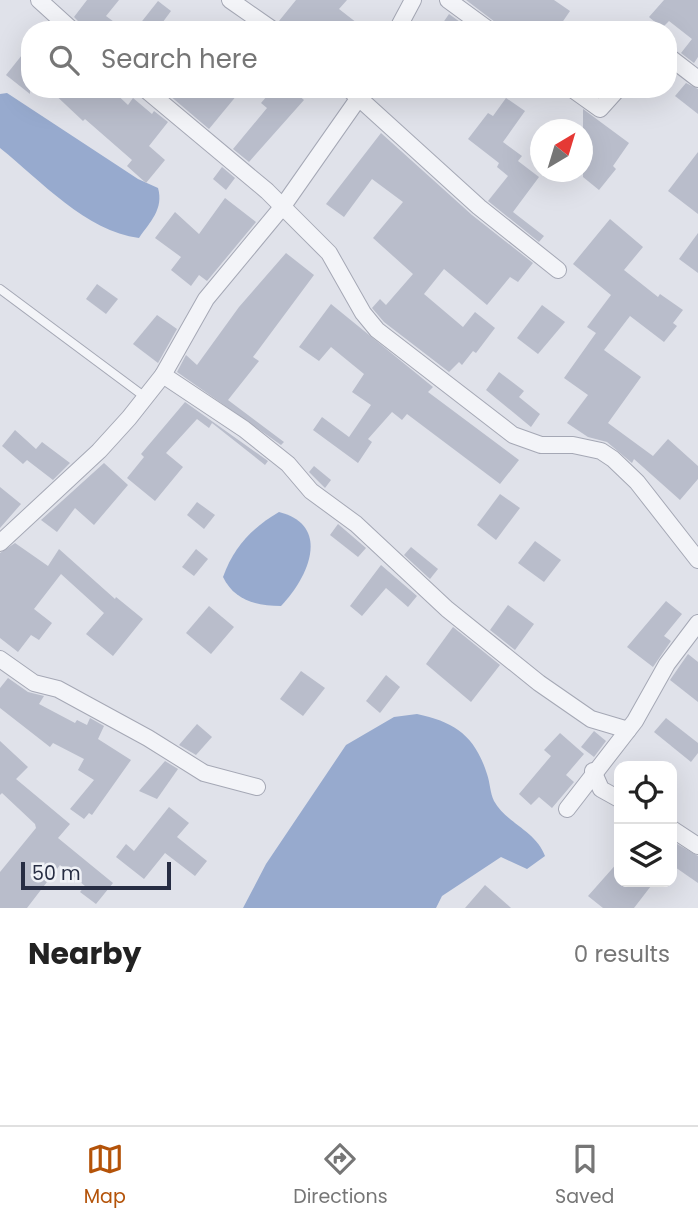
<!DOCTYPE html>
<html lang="en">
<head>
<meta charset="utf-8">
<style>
  body { margin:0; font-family:Poppins,sans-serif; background:#f6f6f6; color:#222 }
  .controls { position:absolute; right:21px; bottom:21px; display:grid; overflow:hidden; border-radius:14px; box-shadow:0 7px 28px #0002 }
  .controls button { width:63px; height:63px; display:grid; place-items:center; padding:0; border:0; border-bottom:2px solid #e0e0e0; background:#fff; color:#222; font:35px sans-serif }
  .compass { position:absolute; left:530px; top:119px; width:63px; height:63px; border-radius:50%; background:#fff; box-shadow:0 7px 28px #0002; rotate:38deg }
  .scale { position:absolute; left:21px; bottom:18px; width:150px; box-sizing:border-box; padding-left:7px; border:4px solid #272d43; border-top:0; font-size:19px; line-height:24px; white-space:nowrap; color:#272d43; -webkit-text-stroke:5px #f0f2f7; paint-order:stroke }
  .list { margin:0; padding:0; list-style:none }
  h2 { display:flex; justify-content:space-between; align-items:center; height:91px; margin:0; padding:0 28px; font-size:30px }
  h2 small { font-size:23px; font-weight:400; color:#767676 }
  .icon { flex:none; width:38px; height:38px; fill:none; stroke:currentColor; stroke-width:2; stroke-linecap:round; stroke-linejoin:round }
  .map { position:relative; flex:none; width:698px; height:908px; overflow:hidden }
  .search { position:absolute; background:#fff; box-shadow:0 7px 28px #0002; left:21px; right:21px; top:21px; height:77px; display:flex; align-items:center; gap:18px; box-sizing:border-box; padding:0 24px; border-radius:28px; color:#767676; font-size:26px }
  .sheet { height:217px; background:#fff }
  nav { display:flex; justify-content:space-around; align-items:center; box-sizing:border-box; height:98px; border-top:2px solid #e0e0e0; background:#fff; font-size:19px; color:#767676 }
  nav a { display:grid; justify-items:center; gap:4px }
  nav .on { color:#b45309 }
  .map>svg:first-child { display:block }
</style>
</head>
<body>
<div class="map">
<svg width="698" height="908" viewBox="0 0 698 908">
  <rect width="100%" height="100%" fill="#e0e2ea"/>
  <g fill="#97aace">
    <path d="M7 93 138 179 158 188C164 209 150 222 139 238 86 231 41 181 0 148V94Z"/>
    <path d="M279 512C333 526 307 579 281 606 256 606 234 600 223 577 234 546 252 528 279 512Z"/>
    <path d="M417 714C455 722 475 736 487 774 490 782 490 793 494 801 506 823 536 831 545 856L527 869 501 857 442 896 436 908H243L266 864 346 745 394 717Z"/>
  </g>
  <g fill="#b9bdcb">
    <polygon points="87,0 119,0 106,16 125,30 88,30 80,23 74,17"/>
    <polygon points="296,0 347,0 339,9 366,30 286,30 279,21"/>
    <polygon points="466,0 554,0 570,11 557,30 499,30 495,22"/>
    <polygon points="664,0 698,0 698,57 694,63 681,53 692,39 669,21 662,28 649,17"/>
    <polygon points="158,1 171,11 157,30 135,30"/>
    <polygon points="449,14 471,30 438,30"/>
    <polygon points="30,45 30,94 6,75"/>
    <polygon points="686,83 698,89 698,114 675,96"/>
    <polygon points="49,89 111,89 128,105 133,98 152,114 154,111 168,122 149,146 165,160 146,183 127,166 132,160 85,119 83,121"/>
    <polygon points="162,89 242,89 209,129"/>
    <polygon points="273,89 291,89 304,100 249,162 233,149 267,108 261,103"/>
    <polygon points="506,98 525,111 503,142 522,156 518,161 539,177 513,212 544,236 539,242 488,201 508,176 497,167 499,163 468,139 488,113 493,116"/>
    <polygon points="583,109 629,143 613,166 616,169 599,190 583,177"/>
    <polygon points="381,133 472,215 533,263 518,282 510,277 487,305 444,269 424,294 463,327 475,312 495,328 476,353 473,351 462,365 459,362 449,372 384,322 372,308 380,299 386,305 413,274 373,238 403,202 372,179 344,217 326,204"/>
    <polygon points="698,152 698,214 668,191"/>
    <polygon points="222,167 235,178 226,190 213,179"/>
    <polygon points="225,198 256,222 207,281 199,275 191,286 171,270 181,257 155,238 175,212 199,234"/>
    <polygon points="610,219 643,247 624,270 658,297 660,294 683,310 673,323 677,326 664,342 630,316 604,350 641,377 608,423 653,456 668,439 698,466 698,479 680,500 634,459 632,463 607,442 588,437 567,423 588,395 564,378 596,333 587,327 611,295 573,264"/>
    <polygon points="698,233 698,273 679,259"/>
    <polygon points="286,253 314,275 253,357 259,361 228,400 284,442 281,445 177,372 186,355 197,365 239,307"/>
    <polygon points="97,284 118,299 106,314 86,299"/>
    <polygon points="331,304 433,387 428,392 519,460 500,484 407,414 402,420 392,412 368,439 372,442 358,463 313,430 322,417 349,437 371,405 352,392 364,374 331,347 319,361 299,347"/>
    <polygon points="542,305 565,322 538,354 517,338"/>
    <polygon points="157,315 177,329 158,363 133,344"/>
    <polygon points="499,372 524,391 519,397 540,414 531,427 486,390"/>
    <polygon points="185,402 268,461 265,465 212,423 209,428 197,419 166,453 183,467 155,501 127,478 144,457 141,454"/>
    <polygon points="15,430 36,449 42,442 70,463 53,480 27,460 23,464 2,446"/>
    <polygon points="104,463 128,485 94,525 75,508 57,532 41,520"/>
    <polygon points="314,466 331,480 325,488 309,472"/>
    <polygon points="0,487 21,504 0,528"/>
    <polygon points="500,494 520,508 496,540 477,525"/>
    <polygon points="197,502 215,515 204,529 187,515"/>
    <polygon points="338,524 366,548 358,557 330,535"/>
    <polygon points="535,541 561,560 544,582 518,563"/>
    <polygon points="15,543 48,566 59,549 115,599 116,597 143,619 113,656 86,634 104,613 61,574 34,609 52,623 39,640 31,635 18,652 0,638 0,553"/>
    <polygon points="411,547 438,569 430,579 404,555"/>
    <polygon points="196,549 208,559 194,576 182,567"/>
    <polygon points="381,565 417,596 408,607 386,588 362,616 350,606"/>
    <polygon points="666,601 682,614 664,636 671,641 653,667 627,647"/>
    <polygon points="508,605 534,624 515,650 490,630"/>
    <polygon points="209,606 234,627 211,654 186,633"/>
    <polygon points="453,627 500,665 471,702 426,664"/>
    <polygon points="688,654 698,662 698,702 670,680"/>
    <polygon points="301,671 325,688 303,716 280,699"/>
    <polygon points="386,675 400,687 380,713 366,701"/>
    <polygon points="8,678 28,692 44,696 39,704 75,723 77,720 87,725 90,718 104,726 98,739 131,760 92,815 89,813 84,819 70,809 94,780 78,770 84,759 53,743 50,747 0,708 0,688"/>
    <polygon points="666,718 698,743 698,753 691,762 654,732"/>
    <polygon points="197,724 212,737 196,755 179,745"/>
    <polygon points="594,731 606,741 594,757 581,747"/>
    <polygon points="560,733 584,754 566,775 574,782 552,808 539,797 531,805 519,794 551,756 544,750"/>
    <polygon points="0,741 28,767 16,779 70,824 58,838 113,883 96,904 80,892 85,886 60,865 27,908 0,908 0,872 36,828 35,824 2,793 0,795"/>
    <polygon points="165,761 178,769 157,799 139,791"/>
    <polygon points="169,807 189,823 177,837 207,861 195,876 165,853 144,879 116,857 126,844 134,851"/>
    <polygon points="672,841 698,856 698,883 672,865"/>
    <polygon points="619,861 619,882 654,882 634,908 603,908 588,896"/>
    <polygon points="485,885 511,908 465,908"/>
  </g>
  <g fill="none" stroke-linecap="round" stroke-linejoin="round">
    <defs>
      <polyline id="service" points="0,289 145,397"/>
      <g id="minor">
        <polyline points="39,0 72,30"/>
        <polyline points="230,0 273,30"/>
        <polyline points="448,0 489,30"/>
        <polyline points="397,30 413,0"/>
        <polyline points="668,56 698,79"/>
        <polyline points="145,89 267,191 329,253 363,313 377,330 513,435 541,445 573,445 601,451 613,459 637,482 698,560"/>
        <polyline points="349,89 479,207 558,270"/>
        <polyline points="572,89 600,109 618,89"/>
        <polyline points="163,375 244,429 288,464 311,491 356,524 447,609 539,683 591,719 628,730"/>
        <polyline points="0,543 99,451 129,418 163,375 206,299 283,206 365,89"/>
        <polyline points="0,659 34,683 58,689 148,738 204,773 257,787"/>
        <polyline points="593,771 601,789 619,799"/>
        <polyline points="567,809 635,721 667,664 698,623"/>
        <polyline points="672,829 698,846"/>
      </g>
    </defs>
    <use href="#service" stroke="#a5a8b5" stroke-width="10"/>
    <use href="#minor" stroke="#a5a8b5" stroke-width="18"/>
    <use href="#service" stroke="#f3f4f8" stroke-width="8"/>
    <use href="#minor" stroke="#f3f4f8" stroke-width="16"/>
  </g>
</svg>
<div class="controls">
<button><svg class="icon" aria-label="locate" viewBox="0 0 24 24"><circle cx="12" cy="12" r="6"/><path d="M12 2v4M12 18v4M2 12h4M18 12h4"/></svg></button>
<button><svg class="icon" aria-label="layers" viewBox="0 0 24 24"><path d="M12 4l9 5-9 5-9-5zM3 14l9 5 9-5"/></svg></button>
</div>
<svg class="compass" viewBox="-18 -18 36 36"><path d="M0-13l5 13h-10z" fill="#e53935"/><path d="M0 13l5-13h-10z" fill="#767676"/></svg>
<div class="scale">50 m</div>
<div class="search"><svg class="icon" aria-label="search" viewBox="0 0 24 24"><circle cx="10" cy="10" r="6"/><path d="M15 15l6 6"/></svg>Search here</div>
</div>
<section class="sheet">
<h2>Nearby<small>0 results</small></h2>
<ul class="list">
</ul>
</section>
<nav>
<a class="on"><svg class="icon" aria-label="map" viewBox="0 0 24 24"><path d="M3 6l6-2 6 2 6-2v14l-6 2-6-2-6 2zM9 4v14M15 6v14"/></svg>Map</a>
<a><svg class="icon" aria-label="directions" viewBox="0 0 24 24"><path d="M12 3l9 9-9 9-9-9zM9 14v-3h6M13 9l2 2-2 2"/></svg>Directions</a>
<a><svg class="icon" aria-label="saved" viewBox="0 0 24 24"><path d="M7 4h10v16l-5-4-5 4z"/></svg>Saved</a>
</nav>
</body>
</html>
